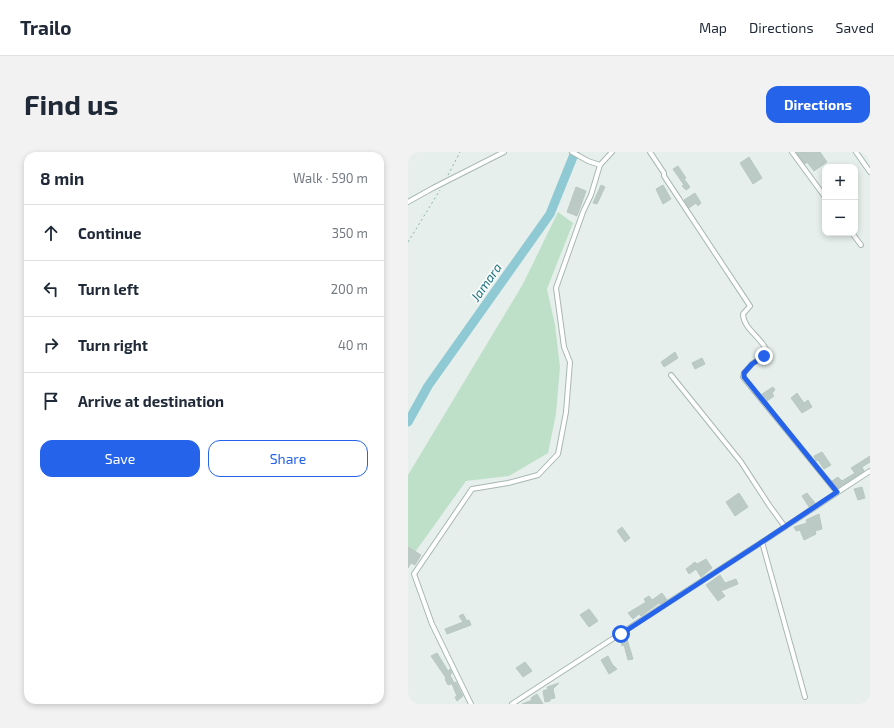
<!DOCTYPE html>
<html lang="en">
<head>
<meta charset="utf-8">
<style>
  body { margin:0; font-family:"Exo 2",sans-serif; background:#f2f2f3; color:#1f2937 }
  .controls { position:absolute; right:12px; top:12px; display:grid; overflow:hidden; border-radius:8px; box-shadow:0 2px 6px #0003 }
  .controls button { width:36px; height:36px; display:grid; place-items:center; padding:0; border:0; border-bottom:1px solid #e0e1e3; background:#fff; color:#1f2937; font:20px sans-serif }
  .stop { position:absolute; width:12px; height:12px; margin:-9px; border:3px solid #2563eb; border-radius:50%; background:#fff }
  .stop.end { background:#2563eb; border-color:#fff; box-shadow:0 1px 4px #0008 }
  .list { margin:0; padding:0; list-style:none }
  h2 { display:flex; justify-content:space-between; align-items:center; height:52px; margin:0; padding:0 16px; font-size:17px }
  h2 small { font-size:13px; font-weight:400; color:#747a83 }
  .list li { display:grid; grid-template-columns:26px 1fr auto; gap:12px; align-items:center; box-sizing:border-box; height:56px; padding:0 16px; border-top:1px solid #e0e1e3 }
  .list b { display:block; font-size:15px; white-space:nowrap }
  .list em { font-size:13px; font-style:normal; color:#747a83 }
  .actions { display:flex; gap:8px; padding:12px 16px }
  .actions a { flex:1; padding:9px 0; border:1px solid #2563eb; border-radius:12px; text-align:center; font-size:14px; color:#2563eb }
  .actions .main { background:#2563eb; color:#fff }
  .icon { flex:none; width:22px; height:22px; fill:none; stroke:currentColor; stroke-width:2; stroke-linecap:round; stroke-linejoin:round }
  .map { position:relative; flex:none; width:462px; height:552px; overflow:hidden; border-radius:12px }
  header { display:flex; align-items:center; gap:24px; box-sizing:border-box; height:56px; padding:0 20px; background:#fff; border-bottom:1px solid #e0e1e3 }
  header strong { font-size:19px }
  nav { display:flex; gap:22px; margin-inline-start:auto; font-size:14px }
  .intro { display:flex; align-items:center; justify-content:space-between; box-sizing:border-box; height:96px; padding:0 24px }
  h1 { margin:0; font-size:28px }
  .button { padding:10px 18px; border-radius:12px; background:#2563eb; color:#fff; font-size:14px; font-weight:700 }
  main { display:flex; gap:24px; padding:0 24px }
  aside { flex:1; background:#fff; border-radius:12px; box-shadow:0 2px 6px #0003 }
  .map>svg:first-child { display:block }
</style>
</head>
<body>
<header>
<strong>Trailo</strong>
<nav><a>Map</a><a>Directions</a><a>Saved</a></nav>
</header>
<div class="intro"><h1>Find us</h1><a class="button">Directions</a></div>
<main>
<aside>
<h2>8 min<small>Walk · 590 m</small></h2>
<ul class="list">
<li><svg class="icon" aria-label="ahead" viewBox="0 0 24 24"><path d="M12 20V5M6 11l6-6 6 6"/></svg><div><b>Continue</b></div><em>350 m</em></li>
<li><svg class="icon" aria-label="left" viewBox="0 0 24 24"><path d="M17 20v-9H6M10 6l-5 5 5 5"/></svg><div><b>Turn left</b></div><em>200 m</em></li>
<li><svg class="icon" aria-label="right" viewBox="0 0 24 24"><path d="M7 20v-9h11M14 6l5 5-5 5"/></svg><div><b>Turn right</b></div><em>40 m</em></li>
<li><svg class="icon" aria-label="arrive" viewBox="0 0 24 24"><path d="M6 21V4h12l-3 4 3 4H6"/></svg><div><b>Arrive at destination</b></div></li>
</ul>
<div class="actions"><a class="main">Save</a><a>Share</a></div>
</aside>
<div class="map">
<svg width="462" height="552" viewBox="0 0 462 552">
  <rect width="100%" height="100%" fill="#e6efeb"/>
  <polygon fill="#bfe0c8" points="150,60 165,71 139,137 147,173 152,215 148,262 140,301 101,324 58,329 0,410 0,323 115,132"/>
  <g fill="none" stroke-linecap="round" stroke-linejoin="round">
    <polyline stroke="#8ec9d4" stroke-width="9" points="0,270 20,234 142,62 167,0"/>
  </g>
  <g fill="#bbcac4" stroke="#b8c9c2">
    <polygon points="388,0 412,0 419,10 406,19 399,10 397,12"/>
    <polygon points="341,5 354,26 345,32 332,11"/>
    <polygon points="270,14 278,26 276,27 282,35 278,38 274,34 276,33 265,17"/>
    <polygon points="193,33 197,35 189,52 185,51"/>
    <polygon points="255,33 263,47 255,52 248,37"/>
    <polygon points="168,35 178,39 169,64 159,60"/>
    <polygon points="287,41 293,51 290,54 288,51 281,56 276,48"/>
    <polygon points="267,200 270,206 256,215 253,210"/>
    <polygon points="294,206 297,212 287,217 284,211"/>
    <polygon points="365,235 367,238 364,241 366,244 359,249 354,242"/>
    <polygon points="389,241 396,251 400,248 404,255 394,261 383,246"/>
    <polygon points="414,300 423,313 416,317 410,308 408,309 406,304"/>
    <polygon points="462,304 462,310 454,315 456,319 430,336 424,329 430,325 434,329 447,321 443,316"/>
    <polygon points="454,335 457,346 450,348 446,337"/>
    <polygon points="331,341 340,355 327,364 318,350"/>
    <polygon points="399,341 407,351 401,355 394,344"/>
    <polygon points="411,362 414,377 407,379 408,382 396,388 392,378 388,379 386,375 399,371 398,368"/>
    <polygon points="214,375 222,386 217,390 209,379"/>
    <polygon points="0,395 13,403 7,413 3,411 0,416"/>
    <polygon points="298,407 304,416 293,425 288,417 281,422 278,417 287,410 289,412"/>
    <polygon points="312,423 317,431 328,427 330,432 313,439 317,444 310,449 298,433"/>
    <polygon points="254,441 259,448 252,452 251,451 233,464 231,462 225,467 220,461 238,450 236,447 241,444 244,448"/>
    <polygon points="181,457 190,469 181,475 172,463"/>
    <polygon points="55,462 59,469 61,468 63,473 39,482 37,477 55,470 51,464"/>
    <polygon points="219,487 225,507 220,508 216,493 214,494 213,489"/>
    <polygon points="29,501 40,519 42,517 44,521 42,523 46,531 40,533 37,527 38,526 23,504"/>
    <polygon points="200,504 204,512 209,517 201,522 193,508"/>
    <polygon points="117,510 124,519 115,525 108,516"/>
    <polygon points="48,530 55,544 49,549 47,545 49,544 44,532"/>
    <polygon points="151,531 145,537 147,546 142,547 142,549 137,550 135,539 140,537 139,535"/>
    <polygon points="129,542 135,552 114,552 124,548 123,546"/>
  </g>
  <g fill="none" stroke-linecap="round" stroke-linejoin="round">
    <defs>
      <g id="minor">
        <polyline points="164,0 180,9 192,13"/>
        <path d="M242 0 256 21V24L342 154 335 162C335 177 355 186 359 200L356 204 344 212 336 221 335 225 429 340"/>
        <polyline points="384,0 417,45"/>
        <polyline points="448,0 462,20"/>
        <polyline points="0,50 25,36 96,0"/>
        <polyline points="444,81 453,93"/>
        <polyline points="263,223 333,310 361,353 377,375"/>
        <polyline points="354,390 397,545"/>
        <polyline points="63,552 24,472 6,422 64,337 100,331 130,323 150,302 158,260 162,210 156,195 148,136 175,60 183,43 192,13 204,0"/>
        <polyline points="104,552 354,390 462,319"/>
      </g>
    </defs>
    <use href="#minor" stroke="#a8b8b2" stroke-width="6"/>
    <g stroke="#86b3a5" stroke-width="1" stroke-dasharray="2 3" stroke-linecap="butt">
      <polyline points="40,23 52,0"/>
      <polyline points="0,90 32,38"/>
    </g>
    <use href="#minor" stroke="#fff" stroke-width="4"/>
  </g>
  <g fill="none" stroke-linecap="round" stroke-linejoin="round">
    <polyline stroke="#2563eb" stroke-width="5" points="213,482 354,390 429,340 336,225 336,221 344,212 356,204"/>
  </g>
  <g text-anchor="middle" stroke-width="3.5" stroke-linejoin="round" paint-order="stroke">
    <g font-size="13" font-style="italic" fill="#1c6f80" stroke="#f7fbf9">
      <text transform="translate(78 130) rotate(-55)" y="5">Jamara</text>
    </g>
  </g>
</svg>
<div class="controls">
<button>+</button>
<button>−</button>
</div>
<div class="stop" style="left:213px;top:482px"></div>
<div class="stop end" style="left:356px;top:204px"></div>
</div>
</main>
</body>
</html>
